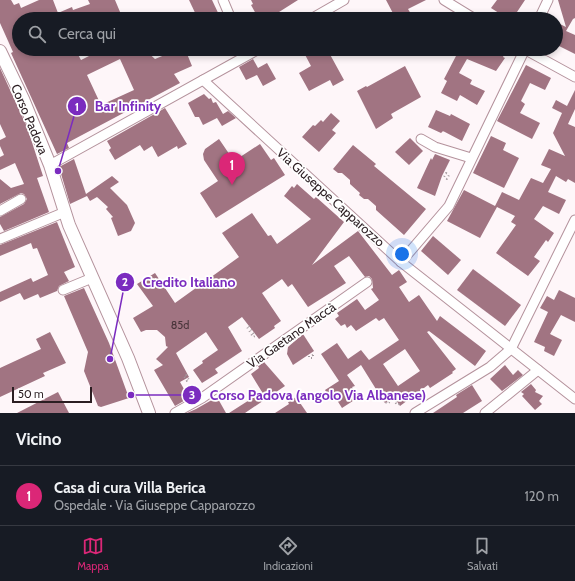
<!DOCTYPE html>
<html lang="it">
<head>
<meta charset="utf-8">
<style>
  body { margin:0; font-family:Cabin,sans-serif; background:#20242c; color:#f1f3f6 }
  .scale { position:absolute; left:12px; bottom:10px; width:80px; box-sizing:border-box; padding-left:4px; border:2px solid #2b1e22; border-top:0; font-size:11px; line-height:14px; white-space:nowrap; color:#2b1e22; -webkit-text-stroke:3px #fff; paint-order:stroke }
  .you { position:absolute; left:402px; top:254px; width:14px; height:14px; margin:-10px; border:3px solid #fff; border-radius:50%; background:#1a73e8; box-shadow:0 0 0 6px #1a73e833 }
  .badge { display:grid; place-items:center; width:26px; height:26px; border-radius:50%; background:#db2777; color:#fff; font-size:13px; font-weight:700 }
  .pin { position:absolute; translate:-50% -33px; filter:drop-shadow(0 1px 2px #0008) }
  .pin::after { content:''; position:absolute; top:21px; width:14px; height:12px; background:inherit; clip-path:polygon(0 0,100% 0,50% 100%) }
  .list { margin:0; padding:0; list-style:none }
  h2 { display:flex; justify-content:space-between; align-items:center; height:52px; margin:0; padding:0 16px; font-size:17px }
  h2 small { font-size:13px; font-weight:400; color:#9ea1a6 }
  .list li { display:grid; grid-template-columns:26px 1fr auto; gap:12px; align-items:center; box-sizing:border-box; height:60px; padding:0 16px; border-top:1px solid #363941 }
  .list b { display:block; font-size:15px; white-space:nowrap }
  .list p { margin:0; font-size:13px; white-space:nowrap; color:#9ea1a6 }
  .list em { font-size:13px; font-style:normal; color:#9ea1a6 }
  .icon { flex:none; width:22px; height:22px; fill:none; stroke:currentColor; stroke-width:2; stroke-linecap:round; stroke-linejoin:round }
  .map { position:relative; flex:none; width:575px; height:413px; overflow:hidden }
  .search { position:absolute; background:#171b24; box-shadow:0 2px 6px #0003; left:12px; right:12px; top:12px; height:44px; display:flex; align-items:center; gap:10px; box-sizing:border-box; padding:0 14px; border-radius:22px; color:#9ea1a6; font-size:15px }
  .sheet { height:112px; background:#171b24 }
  nav { display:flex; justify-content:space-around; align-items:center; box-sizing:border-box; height:56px; border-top:1px solid #363941; background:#171b24; font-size:11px; color:#9ea1a6 }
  nav a { display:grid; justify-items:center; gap:2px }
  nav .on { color:#db2777 }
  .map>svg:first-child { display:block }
</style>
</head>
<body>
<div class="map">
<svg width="575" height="413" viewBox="0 0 575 413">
  <rect width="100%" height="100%" fill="#fef6f9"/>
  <g fill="#a17482" fill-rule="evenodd">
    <path d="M0 0H11L14 5 19 3 21 8 39 0H53L58 13 72 7 73 10 90 4 88 0H115L123 19H91L89 15 78 19H19V49H75L81 60 103 49H144L155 59 179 49H185L192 66 174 74 180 83 67 143 69 148 57 154 11 53 13 52 0 23ZM120 59 134 90 101 105 87 75Z"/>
    <polygon points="189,0 212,0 221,19 198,19"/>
    <polygon points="251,0 298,0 268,19 262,19 258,13 256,14 251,5 253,4"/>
    <polygon points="386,0 426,0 408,9 411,14 403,19 396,19"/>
    <polygon points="497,0 525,0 513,18 504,12 502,15 491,8"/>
    <polygon points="558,0 575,0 575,18 573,19 566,31 575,35 575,54 557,45 559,42 556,41 556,22 566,27"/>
    <polygon points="302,49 327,49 344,80 333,86 330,80 309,91 299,73 311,66"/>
    <polygon points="444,49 507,49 503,57 505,58 496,71 467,59 459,73 472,80 470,84 485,91 477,105 460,95 457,101 441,93 447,81 444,79 456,56"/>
    <polygon points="253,59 258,68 267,63 276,79 263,86 257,75 246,80 239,67"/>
    <polygon points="526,65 551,78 545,90 530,83 521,101 525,104 520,113 540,123 532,139 497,121"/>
    <polygon points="405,66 421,97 391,114 393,118 376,129 357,91 366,86 367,87"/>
    <polygon points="0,68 27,127 43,176 37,178 49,212 4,231 0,224 0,217 24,204 27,199 24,194 21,193 0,204 0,179 11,188 24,184 15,163 0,170 0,157 4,155 0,146 0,140 6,137 0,124"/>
    <polygon points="575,90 575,109 568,124 575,127 575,183 568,179 566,182 556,176 548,192 566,200 559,214 543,206 534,219 554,233 548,242 546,240 534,257 540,261 528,276 496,253 516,225 511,222 515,216 497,207 480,238 447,221 464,190 495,206 502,192 519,200 531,178 543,183 551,169 541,165 549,149 565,156 553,133 562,113 552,108 556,100 567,106"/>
    <polygon points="204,94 209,99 211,98 213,103 216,102 223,114 228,111 236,118 222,126 217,118 203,125 199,117 195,117 188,103"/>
    <polygon points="165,108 187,144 178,149 177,146 158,157 152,146 144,151 140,145 115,160 109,150 111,148 107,141"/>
    <polygon points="436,110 450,116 451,114 470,124 462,141 443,131 444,130 441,133 428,127"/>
    <polygon points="331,113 340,121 332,130 336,133 319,152 302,137 313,125 315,126 321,120 323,122"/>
    <polygon points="491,136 506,143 503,150 519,158 504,188 473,173"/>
    <polygon points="410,138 423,151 409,165 395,152"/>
    <polygon points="219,139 234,161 260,144 271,160 274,158 285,175 216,218 200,193 218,181 204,160 203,154 205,149"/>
    <polygon points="353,145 376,164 374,166 426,209 404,235 376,210 376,206 368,199 364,199 359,195 360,193 350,184 350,180 342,173 338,173 333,169"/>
    <polygon points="435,154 450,160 442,176 435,196 417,188 431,158 432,160"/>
    <polygon points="74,159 86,194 112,176 119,182 110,188 127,205 135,223 131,231 118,236 111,218 113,217 106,209 108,207 97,197 90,201 87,196 70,204 59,167"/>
    <path d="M297 184 314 199 316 197 344 222 312 265 358 231 392 275 399 270 407 282 399 287 409 302 419 295 437 321 440 316 486 351 475 366 429 331 427 332 456 369 452 372 453 373 430 388 428 385 400 406 394 397 385 403 378 395 379 394 361 365 347 375 355 386 352 387 359 397 342 408 335 397 331 400 325 390 339 381 321 354 337 343 348 359 361 350 369 360 399 340 384 318 379 321 376 318 356 331 351 325 347 328 345 324 341 326 335 319 339 316 337 313 357 299 365 310 379 300 371 289 373 288 372 279 369 276 365 277 349 256 334 266 346 283 308 307 292 284 288 287 282 279 262 293 281 321 274 326 275 328 259 339 242 317 228 327 242 351 215 369 218 373 202 383 193 370 203 363 202 361 218 350 206 332 176 353 189 377 180 382 189 398 175 406 154 370 163 365 156 359 168 347 166 346 165 337 157 330H146L141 332 133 318 153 306 137 284 155 273 175 303 239 257 222 233 252 213 268 236 271 235 277 244 311 219 284 196 292 186 294 188ZM405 349 420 371 398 386 383 364Z"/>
    <polygon points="57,222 75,267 64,272 69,281 59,286 57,291 40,298 38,294 24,300 20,293 0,302 0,292 31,278 33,282 48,275 37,248 33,249 31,243 0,256 0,245"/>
    <polygon points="433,236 461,260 448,275 421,251"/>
    <polygon points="473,269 521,305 505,326 457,290"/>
    <polygon points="84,288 109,343 129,398 101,407 98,406 84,371 88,352 64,296"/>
    <polygon points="559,290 575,298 575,322 561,315 550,334 562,340 554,356 544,351 545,347 534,342 548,312 540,308 547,296 554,300"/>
    <polygon points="50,332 66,363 43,373 45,376 0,397 0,368 41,349 36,339"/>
    <polygon points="303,334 314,351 293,365 287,354 288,347"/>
    <polygon points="264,362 285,386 245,413 229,413 262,392 251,374 259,368 258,366"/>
    <polygon points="505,365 513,375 518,370 523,375 502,391 490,379"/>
    <polygon points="531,384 536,390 535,392 543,396 539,401 542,404 535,410 522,396 524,394 521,392"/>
    <polygon points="472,385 482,401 463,413 433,413 457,397 456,395"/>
    <polygon points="58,392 69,413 17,413"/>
    <polygon points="217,397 226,413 187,413 196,409"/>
    <polygon points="296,397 307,413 275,413 289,404 288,402"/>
  </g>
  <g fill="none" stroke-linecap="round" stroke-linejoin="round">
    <defs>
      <g id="minor">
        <polyline points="223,0 231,19"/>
        <polyline points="444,0 475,19"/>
        <polyline points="311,19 344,0"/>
        <polyline points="539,19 548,0"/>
        <polyline points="524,49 575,77"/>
        <polyline points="203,80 401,262 575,399"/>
        <polyline points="421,139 435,147 471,158"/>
        <polyline points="50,165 259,49"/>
        <polyline points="0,211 21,199"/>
        <polyline points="0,239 65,212"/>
        <polyline points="401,262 449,206 525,49"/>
        <polyline points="63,290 92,278"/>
        <polyline points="175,413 202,398 367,282"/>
        <polyline points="415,413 490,367 511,349 575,220"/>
        <polyline points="485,413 538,370"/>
      </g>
      <polyline id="tertiary" points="0,51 23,99 50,165 69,225 128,358 149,413"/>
    </defs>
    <use href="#minor" stroke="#b4929c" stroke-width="11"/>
    <use href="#tertiary" stroke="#b4929c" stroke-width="14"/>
    <g stroke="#a3999d" stroke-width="2" stroke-dasharray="1 3" stroke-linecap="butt">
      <polygon points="446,173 449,175 447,179 444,177"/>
      <polygon points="249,326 255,336 253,337 247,327"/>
      <polygon points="313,355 313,358 309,358 309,356"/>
      <polygon points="186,375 189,380 187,381 184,376"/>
      <polygon points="390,399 391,401 387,404 386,402"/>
      <polygon points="396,401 399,404 397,405 395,402"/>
    </g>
    <use href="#minor" stroke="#fff" stroke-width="9"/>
    <use href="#tertiary" stroke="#fff" stroke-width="12"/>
  </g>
  <g text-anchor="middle" stroke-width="3.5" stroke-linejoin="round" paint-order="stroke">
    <g font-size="11" fill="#48343a">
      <text x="180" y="329">85d</text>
    </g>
    <g font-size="13" fill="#2b1e22" stroke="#fff">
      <text transform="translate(30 119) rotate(67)" y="5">Corso Padova</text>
      <text transform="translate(331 197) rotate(42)" y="5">Via Giuseppe Capparozzo</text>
      <text transform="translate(291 335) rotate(-35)" y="5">Via Gaetano Maccà</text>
    </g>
  </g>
  <path fill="none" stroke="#7b2cbf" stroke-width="1.5" d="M58 171L77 106M110 359L125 282M131 395L192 395"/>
  <g fill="#7b2cbf" stroke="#fff" stroke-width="1.5">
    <circle cx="58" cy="171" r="4"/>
    <circle cx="110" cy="359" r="4"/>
    <circle cx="131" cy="395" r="4"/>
    <circle cx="77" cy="106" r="10"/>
    <circle cx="125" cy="282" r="10"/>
    <circle cx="192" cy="395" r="10"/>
  </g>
  <g font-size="12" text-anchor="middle" font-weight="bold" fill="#fff">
    <text x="77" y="111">1</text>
    <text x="125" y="286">2</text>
    <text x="192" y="399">3</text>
  </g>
  <g font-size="14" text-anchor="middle" font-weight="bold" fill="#7b2cbf" stroke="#fff" stroke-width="3.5" stroke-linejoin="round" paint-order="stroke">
    <text x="128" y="111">Bar Infinity</text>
    <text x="189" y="287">Credito Italiano</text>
    <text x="318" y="400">Corso Padova (angolo Via Albanese)</text>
  </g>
</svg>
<div class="scale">50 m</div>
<div class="you"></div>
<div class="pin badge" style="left:232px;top:185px">1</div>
<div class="search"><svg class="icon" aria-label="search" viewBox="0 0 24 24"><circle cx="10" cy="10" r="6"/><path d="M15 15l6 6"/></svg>Cerca qui</div>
</div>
<section class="sheet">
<h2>Vicino<small></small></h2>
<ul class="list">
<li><span class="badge">1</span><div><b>Casa di cura Villa Berica</b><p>Ospedale · Via Giuseppe Capparozzo</p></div><em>120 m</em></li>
</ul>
</section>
<nav>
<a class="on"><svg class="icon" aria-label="map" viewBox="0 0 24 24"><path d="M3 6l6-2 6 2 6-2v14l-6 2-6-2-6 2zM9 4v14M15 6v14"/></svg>Mappa</a>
<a><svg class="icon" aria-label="directions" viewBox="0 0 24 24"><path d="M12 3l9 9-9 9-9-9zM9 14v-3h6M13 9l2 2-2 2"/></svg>Indicazioni</a>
<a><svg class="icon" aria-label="saved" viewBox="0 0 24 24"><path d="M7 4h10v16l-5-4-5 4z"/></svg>Salvati</a>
</nav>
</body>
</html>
